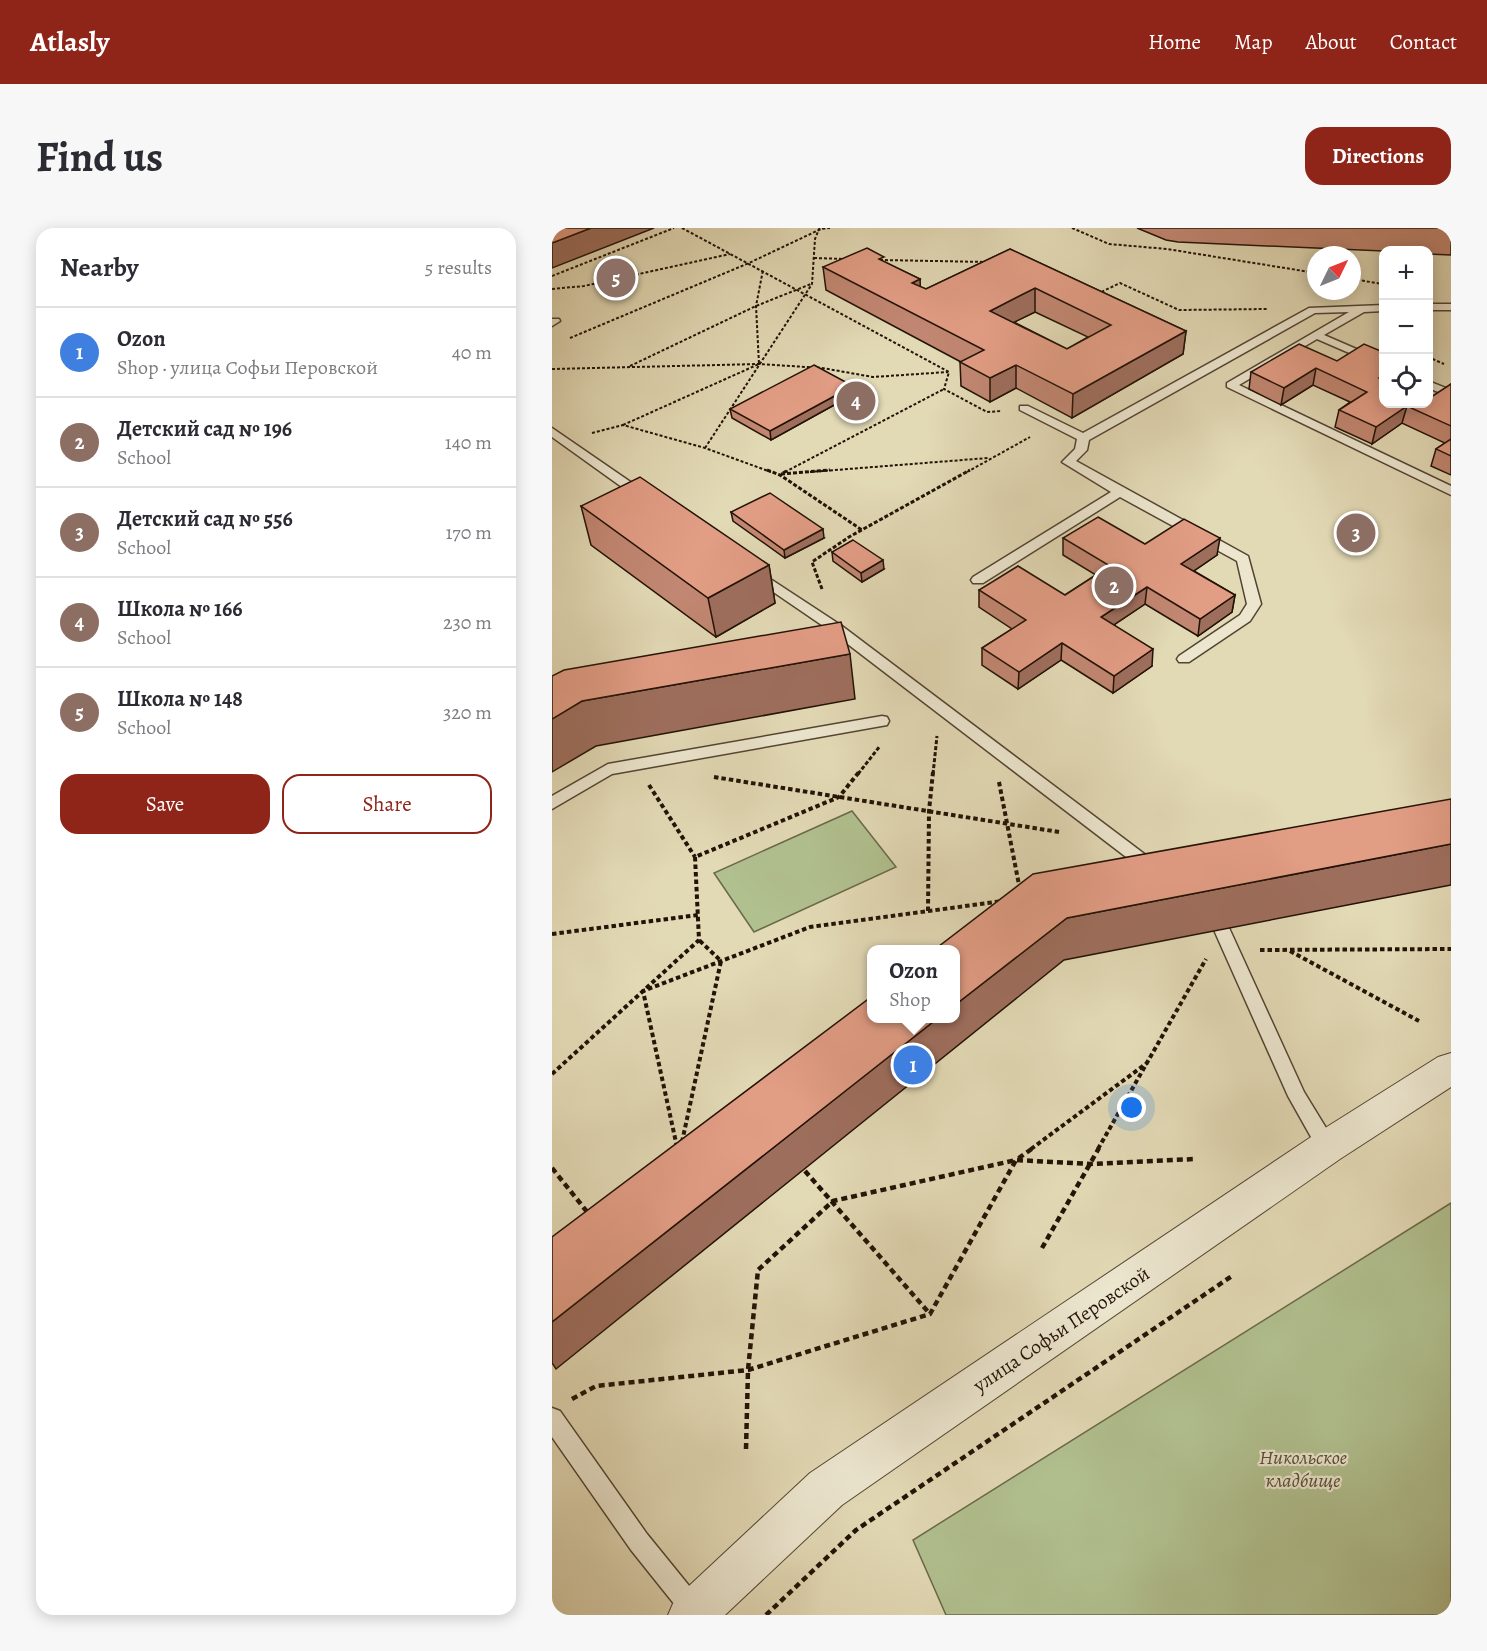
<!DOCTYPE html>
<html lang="en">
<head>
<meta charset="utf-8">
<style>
  body { margin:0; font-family:Alegreya,serif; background:#f7f7f7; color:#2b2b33 }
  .controls { position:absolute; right:18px; top:18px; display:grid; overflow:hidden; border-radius:12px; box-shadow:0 3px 15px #0003 }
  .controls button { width:54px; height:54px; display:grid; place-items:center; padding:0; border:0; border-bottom:2px solid #e1e1e2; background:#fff; color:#2b2b33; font:30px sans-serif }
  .compass { position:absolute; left:755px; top:18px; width:54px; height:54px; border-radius:50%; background:#fff; box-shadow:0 3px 15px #0003; rotate:47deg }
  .you { position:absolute; left:580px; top:880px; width:21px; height:21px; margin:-15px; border:4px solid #fff; border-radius:50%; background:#1a73e8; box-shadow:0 0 0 9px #1a73e833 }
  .badge { display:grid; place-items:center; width:39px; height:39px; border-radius:50%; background:#8f2418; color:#fff; font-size:20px; font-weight:700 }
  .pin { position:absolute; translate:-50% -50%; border:3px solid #fff; box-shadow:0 2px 6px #0006 }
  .popup { position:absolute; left:315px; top:717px; width:93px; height:78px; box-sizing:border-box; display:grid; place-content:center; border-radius:12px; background:#fff; filter:drop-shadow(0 2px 4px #0005); font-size:20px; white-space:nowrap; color:#7c7c81 }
  .popup b { font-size:22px; color:#2b2b33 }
  .popup::after { content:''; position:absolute; left:50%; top:100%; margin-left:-12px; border:12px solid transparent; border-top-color:#fff }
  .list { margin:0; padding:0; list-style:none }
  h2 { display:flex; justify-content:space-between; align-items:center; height:78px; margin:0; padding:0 24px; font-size:26px }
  h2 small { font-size:20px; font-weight:400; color:#7c7c81 }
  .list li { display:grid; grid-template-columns:39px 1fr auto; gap:18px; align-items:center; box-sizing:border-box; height:90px; padding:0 24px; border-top:2px solid #e1e1e2 }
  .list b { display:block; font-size:22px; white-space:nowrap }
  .list p { margin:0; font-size:20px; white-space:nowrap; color:#7c7c81 }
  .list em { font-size:20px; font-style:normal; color:#7c7c81 }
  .actions { display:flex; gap:12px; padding:18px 24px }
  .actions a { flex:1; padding:14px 0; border:2px solid #8f2418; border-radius:18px; text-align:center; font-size:21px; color:#8f2418 }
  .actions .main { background:#8f2418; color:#fff }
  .icon { flex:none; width:33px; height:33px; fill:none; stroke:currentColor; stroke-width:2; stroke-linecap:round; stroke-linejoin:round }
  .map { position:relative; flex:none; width:899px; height:1387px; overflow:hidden; border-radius:18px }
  header { display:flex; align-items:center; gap:36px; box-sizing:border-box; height:84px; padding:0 30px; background:#8f2418; color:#fff }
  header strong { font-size:28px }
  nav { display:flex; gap:33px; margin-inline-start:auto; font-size:21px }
  .intro { display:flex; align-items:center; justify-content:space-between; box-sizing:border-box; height:144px; padding:0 36px }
  h1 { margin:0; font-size:42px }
  .button { padding:15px 27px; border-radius:18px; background:#8f2418; color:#fff; font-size:21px; font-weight:700 }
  main { display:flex; gap:36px; padding:0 36px }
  aside { flex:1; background:#fff; border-radius:18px; box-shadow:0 3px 15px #0003 }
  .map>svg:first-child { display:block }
</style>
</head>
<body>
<header>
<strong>Atlasly</strong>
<nav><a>Home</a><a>Map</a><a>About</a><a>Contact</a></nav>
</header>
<div class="intro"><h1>Find us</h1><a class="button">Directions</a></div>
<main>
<aside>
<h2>Nearby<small>5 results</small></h2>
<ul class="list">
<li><span class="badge" style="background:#3f7fe0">1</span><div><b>Ozon</b><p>Shop · улица Софьи Перовской</p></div><em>40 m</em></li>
<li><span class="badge" style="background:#8d6e63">2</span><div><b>Детский сад № 196</b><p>School</p></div><em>140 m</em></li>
<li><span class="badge" style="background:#8d6e63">3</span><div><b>Детский сад № 556</b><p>School</p></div><em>170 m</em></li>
<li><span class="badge" style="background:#8d6e63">4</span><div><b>Школа № 166</b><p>School</p></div><em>230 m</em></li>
<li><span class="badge" style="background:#8d6e63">5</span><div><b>Школа № 148</b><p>School</p></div><em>320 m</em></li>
</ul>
<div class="actions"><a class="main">Save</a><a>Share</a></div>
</aside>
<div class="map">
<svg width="899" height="1387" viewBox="0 0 899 1387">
  <rect width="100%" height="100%" fill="#e2d9b5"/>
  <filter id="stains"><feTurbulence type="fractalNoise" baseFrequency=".00333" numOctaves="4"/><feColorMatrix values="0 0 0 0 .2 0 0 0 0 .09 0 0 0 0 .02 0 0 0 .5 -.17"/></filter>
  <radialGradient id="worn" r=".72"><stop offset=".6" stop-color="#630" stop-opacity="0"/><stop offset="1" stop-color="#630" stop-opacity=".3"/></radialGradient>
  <g fill="#b1c08f" stroke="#6a694a" stroke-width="1.5">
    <polygon points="300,583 344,639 202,704 162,645"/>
    <polygon points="899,975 899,1387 394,1387 361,1312"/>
  </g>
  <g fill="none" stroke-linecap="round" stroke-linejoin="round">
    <defs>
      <g id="service">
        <rect x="876" y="76" width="23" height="6"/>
        <polygon points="832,77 832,83 812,84 772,107 832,133 832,140 765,111 687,157 899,258 899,267 675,159 675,155 797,84 763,85 537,212 535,222 524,233 696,328 709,376 698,393 637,434 627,434 625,431 627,428 688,387 695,376 685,333 568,269 431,355 421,355 419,352 421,349 559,264 510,234 523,221 525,211 468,182 468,178 476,178 531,205 757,80"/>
        <polygon points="0,91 7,91 8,93 0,98"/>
        <polygon points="876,153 899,162 899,169 876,160"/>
        <polygon points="0,200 96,266 98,269 96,272 88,272 0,209"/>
        <polygon points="203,341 290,398 607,637 609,641 607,645 595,645 280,404 198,348 196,345"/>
        <polygon points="330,488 335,489 337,493 335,497 60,546 0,581 0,568 56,536"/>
        <polygon points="670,696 676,697 678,702 752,864 782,913 784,919 782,925 775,927 768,925 736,868 662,702 664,697"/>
        <polygon points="0,1180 8,1183 95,1306 151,1375 155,1383 153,1387 131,1387 79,1322 0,1209"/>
      </g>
      <polygon id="tertiary" points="899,825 899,859 788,931 290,1277 173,1387 116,1387 123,1371 258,1245 762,907 886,829"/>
    </defs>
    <use href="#service" stroke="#534432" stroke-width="3"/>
    <use href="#tertiary" stroke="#534432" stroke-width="2"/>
    <g stroke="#231206" stroke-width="2" stroke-dasharray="3 2" stroke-linecap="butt">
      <polyline points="130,0 397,144 392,161 435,184 450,183"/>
      <polyline points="520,0 557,16 615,21 764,45"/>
      <polyline points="262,30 294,31"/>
      <polyline points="328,32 435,34"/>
      <polyline points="0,48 122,0"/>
      <polyline points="800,51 831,56"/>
      <polyline points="0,61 32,58 178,26"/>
      <polyline points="545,66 568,55 627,82 715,81"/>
      <polyline points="18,110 197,35 271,0"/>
      <polyline points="876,129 892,136"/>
      <polyline points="78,138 204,78 259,56"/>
      <polyline points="0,141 207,136 270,140 321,149 396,144"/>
      <polyline points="71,197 207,136 204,78 211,42"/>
      <polyline points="40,205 71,197 153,220 219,244"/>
      <polyline points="153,220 260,56 263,11 267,1 278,0"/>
      <polyline points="233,244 392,161"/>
      <polyline points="258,244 436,230"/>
      <polyline points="415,244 478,209"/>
    </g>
    <g stroke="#231206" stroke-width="3" stroke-dasharray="4 2" stroke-linecap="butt">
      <polyline points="215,242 228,247 310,302"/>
      <polyline points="231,245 236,242"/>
      <polyline points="229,246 278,242"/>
      <polyline points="270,361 260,334 297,309 418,242"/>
      <polyline points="306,546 328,518"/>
      <polyline points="381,546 385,508"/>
    </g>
    <g stroke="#231206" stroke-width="4" stroke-dasharray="4.5 3" stroke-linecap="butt">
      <polyline points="162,549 507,604"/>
      <polyline points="447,554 468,662"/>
      <polyline points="97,557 143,629"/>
      <polyline points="376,683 377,583 381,544"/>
      <polyline points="0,706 146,687"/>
      <polyline points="708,722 899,721"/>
      <polyline points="738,723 867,793"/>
      <polyline points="0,846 147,712 143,629 287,569 307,544"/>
      <polyline points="130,914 169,733 147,712"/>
      <polyline points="125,919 91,763 258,699 451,673"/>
      <polyline points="479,921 595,835"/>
      <polyline points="546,921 654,731"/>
    </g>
    <g stroke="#231206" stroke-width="4.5" stroke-dasharray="6 4" stroke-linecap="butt">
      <polyline points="0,940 36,985"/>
      <polyline points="253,943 378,1086"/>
      <polyline points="490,1020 547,920"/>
      <polyline points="20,1171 44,1158 196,1142 378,1086 464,932 481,920"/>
      <polyline points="194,1221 196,1142 206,1042 281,973 464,932 538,936 643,931"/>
      <polyline points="214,1387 304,1302 680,1048"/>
    </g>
    <use href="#service" fill="#ece6cf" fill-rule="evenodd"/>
    <use href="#tertiary" fill="#ece6cf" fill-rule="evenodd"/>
  </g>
  <g fill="#c28772" stroke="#231206" stroke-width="1.5" fill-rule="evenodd">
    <polygon points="585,0 899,0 899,27 876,26 876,22 831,22 831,23 626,14 614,12"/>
    <path d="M458 21 634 103 631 126 520 190 464 160 438 174 409 158 408 134H409L274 62 271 39 332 34 368 51V59L374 61ZM483 84 536 109 515 121 462 94Z"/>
    <polygon points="785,133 831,176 876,176 899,156 899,247 879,238 884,221 893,215 850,195 820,216 783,199 787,182 798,174 761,157 729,177 697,161 699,144"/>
    <polygon points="301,158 302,166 219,212 180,190 178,181"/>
    <polygon points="29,278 217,337 223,375 164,409 39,317"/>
    <polygon points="179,284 272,310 233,330 181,293"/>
    <polygon points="511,310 593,316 665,327 642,343 683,367 680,384 646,408 593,376 562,397 600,438 561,465 509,432 466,461 430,437 430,420 460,401 427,379 427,362 513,367 544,347 511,327"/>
    <polygon points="280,324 332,341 310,354 281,333"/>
  </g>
  <g fill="#9e6e5d" stroke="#231206" stroke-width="1.5">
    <polygon points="39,0 102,0 0,40 0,15"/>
    <polygon points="368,51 369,74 360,55"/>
    <polygon points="483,60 483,84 438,106 438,83"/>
    <polygon points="634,103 631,126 520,190 521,166"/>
    <polygon points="464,137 464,160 438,174 438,150"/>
    <polygon points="764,140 761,157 729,177 732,160"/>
    <polygon points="301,158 302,166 219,212 218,203"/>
    <polygon points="855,178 850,195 820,216 824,199"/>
    <polygon points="271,301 272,310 233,330 232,322"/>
    <polygon points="668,310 665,327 627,353 629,336"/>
    <polygon points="331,332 332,341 310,354 309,345"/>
    <polygon points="217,337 223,375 164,409 156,370"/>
    <polygon points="595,359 593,376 548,406 549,389"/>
    <polygon points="683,367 680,384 646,408 648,391"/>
    <polygon points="510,415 509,432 466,461 467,444"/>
    <polygon points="601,421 600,438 561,465 562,448"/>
    <polygon points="298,426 303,471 44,518 0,544 0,491 30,473"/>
    <polygon points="899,616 899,657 512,732 4,1141 0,1135 0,1094 386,790 403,790 403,777 515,690"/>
  </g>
  <g fill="#e29d85" stroke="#231206" stroke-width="1.5" fill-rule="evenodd">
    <polygon points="0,0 39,0 0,15"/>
    <path d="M315 20 332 29 327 31 368 51 360 55 374 61 458 21 634 103 521 166 464 137 438 150 408 134 432 122 271 39ZM483 60 559 97 515 121 438 83Z"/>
    <polygon points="747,116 785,133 812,116 831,124 831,148 827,150 831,152 831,176 876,176 876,171 899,156 899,198 855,178 824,199 787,182 815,164 764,140 732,160 699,144"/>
    <polygon points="262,137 301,158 218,203 178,181"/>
    <polygon points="899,211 899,228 884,221"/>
    <polygon points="88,249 217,337 156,370 29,278"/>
    <polygon points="218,265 271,301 232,322 179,284"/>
    <polygon points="546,289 593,316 632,291 668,310 629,336 683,367 648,391 595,359 549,389 601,421 562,448 510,415 467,444 430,420 474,392 427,362 466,338 513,367 558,338 511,310"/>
    <polygon points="301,312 331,332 309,345 280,324"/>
    <polygon points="289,394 298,426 30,473 0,491 0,448 12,442"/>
    <polygon points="899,571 899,616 515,690 403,777 403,722 382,722 481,646"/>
    <polygon points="319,769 319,790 386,790 0,1094 0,1009"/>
  </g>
  <g text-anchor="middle" stroke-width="4.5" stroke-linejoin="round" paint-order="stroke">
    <g font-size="20" fill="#231206" stroke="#ece6cf">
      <text transform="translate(509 1101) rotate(-34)" y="7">улица Софьи Перовской</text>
    </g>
    <g font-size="20" font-style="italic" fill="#554f36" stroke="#ece6cf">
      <text x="751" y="1236">Никольское<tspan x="751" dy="23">кладбище</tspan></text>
    </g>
  </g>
  <rect width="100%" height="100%" filter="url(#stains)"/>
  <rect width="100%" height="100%" fill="url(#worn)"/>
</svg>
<div class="controls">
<button>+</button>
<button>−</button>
<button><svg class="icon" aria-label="locate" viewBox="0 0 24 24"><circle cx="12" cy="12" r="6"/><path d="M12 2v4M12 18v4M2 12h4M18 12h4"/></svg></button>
</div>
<svg class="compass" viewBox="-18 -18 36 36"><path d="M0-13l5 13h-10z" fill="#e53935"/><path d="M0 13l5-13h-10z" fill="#7c7c81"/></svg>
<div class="you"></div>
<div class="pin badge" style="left:361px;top:837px;background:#3f7fe0">1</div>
<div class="popup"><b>Ozon</b>Shop</div>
<div class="pin badge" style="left:562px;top:358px;background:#8d6e63">2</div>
<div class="pin badge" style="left:804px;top:305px;background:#8d6e63">3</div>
<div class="pin badge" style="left:304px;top:173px;background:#8d6e63">4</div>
<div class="pin badge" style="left:64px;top:50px;background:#8d6e63">5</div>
</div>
</main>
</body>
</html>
